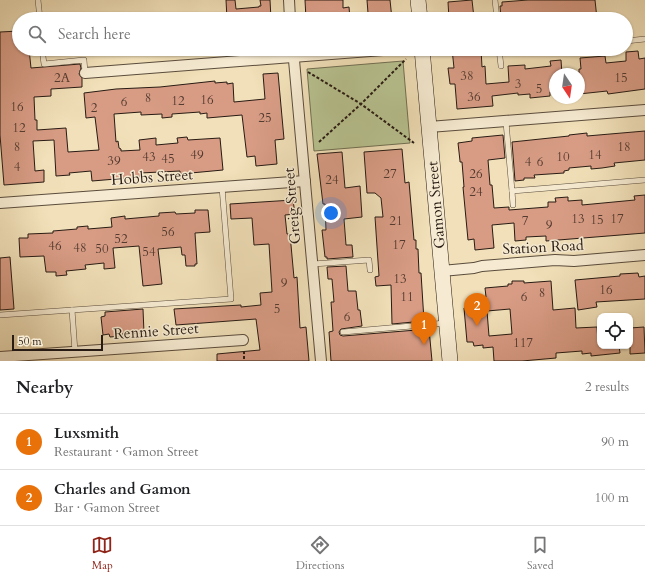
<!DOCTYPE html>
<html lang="en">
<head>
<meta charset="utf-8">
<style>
  body { margin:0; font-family:Cardo,serif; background:#f6f6f6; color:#202124 }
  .controls { position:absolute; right:12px; bottom:12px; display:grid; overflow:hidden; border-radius:8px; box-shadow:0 1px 3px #0004 }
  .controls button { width:36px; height:36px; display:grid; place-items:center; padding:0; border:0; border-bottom:1px solid #e0e0e0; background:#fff; color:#202124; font:20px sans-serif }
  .compass { position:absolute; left:549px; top:68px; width:36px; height:36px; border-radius:50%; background:#fff; box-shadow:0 1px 3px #0004; rotate:167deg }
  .scale { position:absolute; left:12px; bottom:10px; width:91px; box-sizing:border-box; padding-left:4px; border:2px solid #281b13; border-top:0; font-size:11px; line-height:14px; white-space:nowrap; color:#281b13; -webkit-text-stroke:3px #f6ebd2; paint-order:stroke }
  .you { position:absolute; left:331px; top:213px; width:14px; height:14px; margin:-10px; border:3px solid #fff; border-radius:50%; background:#1a73e8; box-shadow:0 0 0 6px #1a73e833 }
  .badge { display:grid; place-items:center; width:26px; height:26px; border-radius:50%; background:#8f2418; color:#fff; font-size:13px; font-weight:700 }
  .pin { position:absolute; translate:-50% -33px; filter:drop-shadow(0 1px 2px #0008) }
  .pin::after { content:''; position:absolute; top:21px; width:14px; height:12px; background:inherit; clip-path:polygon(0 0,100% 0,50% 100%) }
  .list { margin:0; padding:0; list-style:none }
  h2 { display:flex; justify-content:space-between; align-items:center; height:52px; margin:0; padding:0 16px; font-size:17px }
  h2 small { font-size:13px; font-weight:400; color:#757577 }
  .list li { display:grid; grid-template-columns:26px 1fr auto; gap:12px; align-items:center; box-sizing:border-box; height:56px; padding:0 16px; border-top:1px solid #e0e0e0 }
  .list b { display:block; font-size:15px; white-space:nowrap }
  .list p { margin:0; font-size:13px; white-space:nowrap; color:#757577 }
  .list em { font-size:13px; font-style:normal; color:#757577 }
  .icon { flex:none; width:22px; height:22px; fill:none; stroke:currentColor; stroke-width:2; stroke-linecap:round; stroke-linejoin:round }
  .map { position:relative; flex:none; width:645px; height:361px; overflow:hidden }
  .search { position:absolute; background:#fff; box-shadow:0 1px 3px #0004; left:12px; right:12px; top:12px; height:44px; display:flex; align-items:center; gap:10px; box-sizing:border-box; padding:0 14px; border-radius:22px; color:#757577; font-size:15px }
  .sheet { height:164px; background:#fff }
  nav { display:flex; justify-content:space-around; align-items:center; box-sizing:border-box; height:56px; border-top:1px solid #e0e0e0; background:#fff; font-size:11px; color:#757577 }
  nav a { display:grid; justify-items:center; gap:2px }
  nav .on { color:#8f2418 }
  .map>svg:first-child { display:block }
</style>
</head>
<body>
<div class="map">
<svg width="645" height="361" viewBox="0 0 645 361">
  <rect width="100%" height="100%" fill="#f1e0b9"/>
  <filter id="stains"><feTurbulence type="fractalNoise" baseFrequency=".005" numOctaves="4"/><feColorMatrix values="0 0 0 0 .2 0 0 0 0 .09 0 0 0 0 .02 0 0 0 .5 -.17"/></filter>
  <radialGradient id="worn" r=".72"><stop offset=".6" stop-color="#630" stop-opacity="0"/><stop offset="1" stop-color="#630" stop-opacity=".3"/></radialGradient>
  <polygon fill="#b8c391" stroke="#706f52" points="403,61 410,143 314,151 307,69"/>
  <g fill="#d89c85" stroke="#281b13" fill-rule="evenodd">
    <polygon points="226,0 235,0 236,9 259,7 259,6 261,6 260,0 270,0 271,19 227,19"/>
    <polygon points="305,0 343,0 343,8 349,7 350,19 306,19"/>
    <polygon points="367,0 390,0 392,19 370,19 370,13 368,13"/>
    <polygon points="472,0 474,18 449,19 448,2"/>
    <polygon points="528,0 595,0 597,19 501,19 500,6 502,6 502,2"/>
    <polygon points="19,31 19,49 29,49 31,68 80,64 81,68 79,74 82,78 82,87 51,89 51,96 34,97 35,120 37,120 37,130 66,128 68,152 99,150 95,117 86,118 84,93 116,89 160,87 215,81 215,83 227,82 227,84 233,83 234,102 265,99 263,74 278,73 284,139 275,140 277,164 256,166 255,156 247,157 242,115 207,118 207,113 200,114 200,112 172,114 172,117 162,118 162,114 141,115 141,112 114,114 116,142 118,141 119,148 121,149 121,151 140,150 139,140 156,138 156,145 178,143 177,138 187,137 188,140 220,138 223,170 180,174 180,171 140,173 140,177 92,181 91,171 69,173 70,175 56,176 54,140 33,141 35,171 44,170 44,182 4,185 0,135 0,32"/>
    <polygon points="452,49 481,49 482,67 485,66 486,84 509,82 508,66 525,65 525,69 551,66 550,61 561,60 562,74 555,74 555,92 550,92 550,96 530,98 530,94 518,95 518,93 492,96 493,106 457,109 455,84 450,84 448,68 454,68"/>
    <polygon points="638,51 639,59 645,58 645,89 608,94 607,91 579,94 579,69 581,69 580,58 605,56 606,63 626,61 626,52"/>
    <polygon points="645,131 645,160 614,163 615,166 602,168 591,169 591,166 569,168 569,170 564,171 564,173 534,175 535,178 524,178 524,180 515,181 512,142 569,136 569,135 587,133 587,136"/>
    <polygon points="503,135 505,158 488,160 490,185 492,185 494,208 509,207 509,210 548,207 548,202 556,202 555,198 568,197 568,201 582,200 582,205 635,200 634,196 645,195 645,233 546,241 546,236 526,237 526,240 515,241 514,223 492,225 494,248 475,250 474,239 468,240 463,187 464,187 462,162 460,162 460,161 458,143 472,141 472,138"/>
    <polygon points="402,149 405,183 409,182 414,240 416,240 416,249 418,249 419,273 421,273 424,321 392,324 391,285 376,286 375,277 379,276 375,217 383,217 381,198 375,193 367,193 364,152"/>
    <polygon points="342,152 345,188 360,186 362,217 344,219 346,245 352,245 353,257 327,259 327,257 325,257 322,230 326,230 325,204 323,204 317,154"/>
    <polygon points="293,200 295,214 285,215 287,234 290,234 294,278 297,277 300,328 306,327 309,361 217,361 217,354 260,350 256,319 176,325 174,309 241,305 241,307 261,305 260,293 272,292 269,244 254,245 252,218 231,219 230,204"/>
    <polygon points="195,210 208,210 210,232 195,233 197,264 195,264 195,266 186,266 185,255 182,255 181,247 158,249 162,284 143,286 139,246 113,248 115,268 104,269 104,263 85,265 86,269 66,271 67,275 56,276 56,272 46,272 44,256 20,257 19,238 28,238 28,234 53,233 53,231 77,229 77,227 88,226 88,229 112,227 111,218 125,216 125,219 159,216 159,213 175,212 176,214 195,213"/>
    <polygon points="10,257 14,309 0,310 0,258"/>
    <polygon points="346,266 348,291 356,291 358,310 360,310 362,326 341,329 339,332 340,335 343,336 429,329 432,361 331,361 329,332 333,331 331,302 334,302 332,279 328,279 327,267"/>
    <polygon points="638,273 639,277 645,276 645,299 596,302 597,307 578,310 575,280 620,276 620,274"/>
    <path d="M512 281H524V283L551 281 553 310 575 308 576 328 597 327 598 342H600V346H619L620 353 591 356V353L582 354V351L556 353V358L522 361H494L493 347 483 348V345L474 346 473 342H467L464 308 477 307 476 298 486 297 485 288 508 286V284H512ZM510 309 512 334 489 336 487 311Z"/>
    <polygon points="143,309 144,333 122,334 122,336 110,337 109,334 103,335 101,317 105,316 105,312"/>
    <polygon points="644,327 645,353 630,354 630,328"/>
  </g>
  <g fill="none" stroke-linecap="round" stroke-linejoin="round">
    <defs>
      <g id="lane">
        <polyline points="38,0 40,19"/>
        <polyline points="495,0 497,19"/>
        <polyline points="626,41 645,39"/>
        <polyline points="42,49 44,64 84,60 85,73"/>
        <polyline points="499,49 501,66"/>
        <polyline points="499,51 527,49"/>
        <polyline points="506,122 512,191 645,180"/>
        <polyline points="512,191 513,205"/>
        <polyline points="313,264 369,260 370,270"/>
        <polyline points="72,310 75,352"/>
        <polyline points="0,315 231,299 222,187"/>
        <polyline points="343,332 446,323"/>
      </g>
      <g id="street">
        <polyline points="289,0 290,19"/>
        <polyline points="293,49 321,361"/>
        <polyline points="85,73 396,49"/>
        <polyline points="429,127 645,110"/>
        <polyline points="0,203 305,181"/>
        <polyline points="442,271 474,268 482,266 555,260 574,261 645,255"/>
        <polyline points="0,357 243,340"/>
      </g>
      <g id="secondary">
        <polyline points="418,0 420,19"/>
        <polyline points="422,49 450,361"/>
      </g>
    </defs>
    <use href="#lane" stroke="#5a4c3c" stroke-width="6"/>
    <use href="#street" stroke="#5a4c3c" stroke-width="12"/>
    <use href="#secondary" stroke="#281b13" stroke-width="16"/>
    <g stroke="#281b13" stroke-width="2" stroke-dasharray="3 2" stroke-linecap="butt">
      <polyline points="308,72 361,104 414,143"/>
      <polyline points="319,142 361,104 406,59"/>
      <polyline points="244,351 244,361"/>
    </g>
    <use href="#lane" stroke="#f6ebd2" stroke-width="5"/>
    <use href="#street" stroke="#f6ebd2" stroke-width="10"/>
    <use href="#secondary" stroke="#f6ebd2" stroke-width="15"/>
  </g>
  <g text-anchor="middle" stroke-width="3" stroke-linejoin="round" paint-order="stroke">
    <g font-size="13" fill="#543b30">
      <text x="467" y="80">38</text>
      <text x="62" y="82">2A</text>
      <text x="621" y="82">15</text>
      <text x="518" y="88">3</text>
      <text x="539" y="93">5</text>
      <text x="474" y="101">36</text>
      <text x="148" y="102">8</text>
      <text x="207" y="104">16</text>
      <text x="178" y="105">12</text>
      <text x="124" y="106">6</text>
      <text x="17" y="111">16</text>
      <text x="94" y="112">2</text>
      <text x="265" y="122">25</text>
      <text x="19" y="132">12</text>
      <text x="17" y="151">8</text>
      <text x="624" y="151">18</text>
      <text x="197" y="159">49</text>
      <text x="595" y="159">14</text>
      <text x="149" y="161">43</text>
      <text x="563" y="161">10</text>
      <text x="168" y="163">45</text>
      <text x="114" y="165">39</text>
      <text x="528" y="166">4</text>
      <text x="540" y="166">6</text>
      <text x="17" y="171">4</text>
      <text x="390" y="178">27</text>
      <text x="476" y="178">26</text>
      <text x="332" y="184">24</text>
      <text x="476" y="196">24</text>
      <text x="578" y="223">13</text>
      <text x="617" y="223">17</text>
      <text x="597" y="224">15</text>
      <text x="396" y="225">21</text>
      <text x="525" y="225">7</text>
      <text x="549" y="229">9</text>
      <text x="168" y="236">56</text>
      <text x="121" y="243">52</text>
      <text x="399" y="249">17</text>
      <text x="55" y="250">46</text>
      <text x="80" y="252">48</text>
      <text x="102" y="253">50</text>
      <text x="149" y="256">54</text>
      <text x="400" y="283">13</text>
      <text x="284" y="287">9</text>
      <text x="606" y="294">16</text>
      <text x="542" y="297">8</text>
      <text x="407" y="301">11</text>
      <text x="524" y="301">6</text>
      <text x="277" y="313">5</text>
      <text x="347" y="321">6</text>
      <text x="523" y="347">117</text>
    </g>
    <g font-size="15" fill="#281b13" stroke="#f6ebd2">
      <text transform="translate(152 177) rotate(-4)" y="5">Hobbs Street</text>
      <text transform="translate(436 205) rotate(-95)" y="5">Gamon Street</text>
      <text transform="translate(292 206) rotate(-95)" y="5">Greig Street</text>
      <text transform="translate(543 247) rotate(-3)" y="5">Station Road</text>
      <text transform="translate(156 331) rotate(-4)" y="5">Rennie Street</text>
    </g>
  </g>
  <rect width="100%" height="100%" filter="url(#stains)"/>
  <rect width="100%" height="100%" fill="url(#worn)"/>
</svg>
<div class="controls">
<button><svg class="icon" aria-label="locate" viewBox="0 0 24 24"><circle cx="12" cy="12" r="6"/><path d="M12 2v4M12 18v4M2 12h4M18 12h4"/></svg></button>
</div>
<svg class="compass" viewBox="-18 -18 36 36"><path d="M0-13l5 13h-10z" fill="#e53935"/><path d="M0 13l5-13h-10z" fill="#757577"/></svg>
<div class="scale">50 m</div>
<div class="you"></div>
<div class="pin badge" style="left:424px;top:345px;background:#e8710a">1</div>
<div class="pin badge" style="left:477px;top:326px;background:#e8710a">2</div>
<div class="search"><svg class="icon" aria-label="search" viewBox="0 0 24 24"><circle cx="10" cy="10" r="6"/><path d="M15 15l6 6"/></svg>Search here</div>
</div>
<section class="sheet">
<h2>Nearby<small>2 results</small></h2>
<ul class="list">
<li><span class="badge" style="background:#e8710a">1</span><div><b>Luxsmith</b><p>Restaurant · Gamon Street</p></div><em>90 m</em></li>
<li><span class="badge" style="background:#e8710a">2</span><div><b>Charles and Gamon</b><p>Bar · Gamon Street</p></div><em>100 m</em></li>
</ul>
</section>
<nav>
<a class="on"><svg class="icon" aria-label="map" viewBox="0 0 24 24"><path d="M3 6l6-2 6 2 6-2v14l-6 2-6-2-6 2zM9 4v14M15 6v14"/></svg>Map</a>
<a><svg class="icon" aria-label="directions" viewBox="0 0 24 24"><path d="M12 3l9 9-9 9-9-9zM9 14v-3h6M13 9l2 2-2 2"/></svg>Directions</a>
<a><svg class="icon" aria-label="saved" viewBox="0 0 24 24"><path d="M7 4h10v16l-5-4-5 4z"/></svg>Saved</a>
</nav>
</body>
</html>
